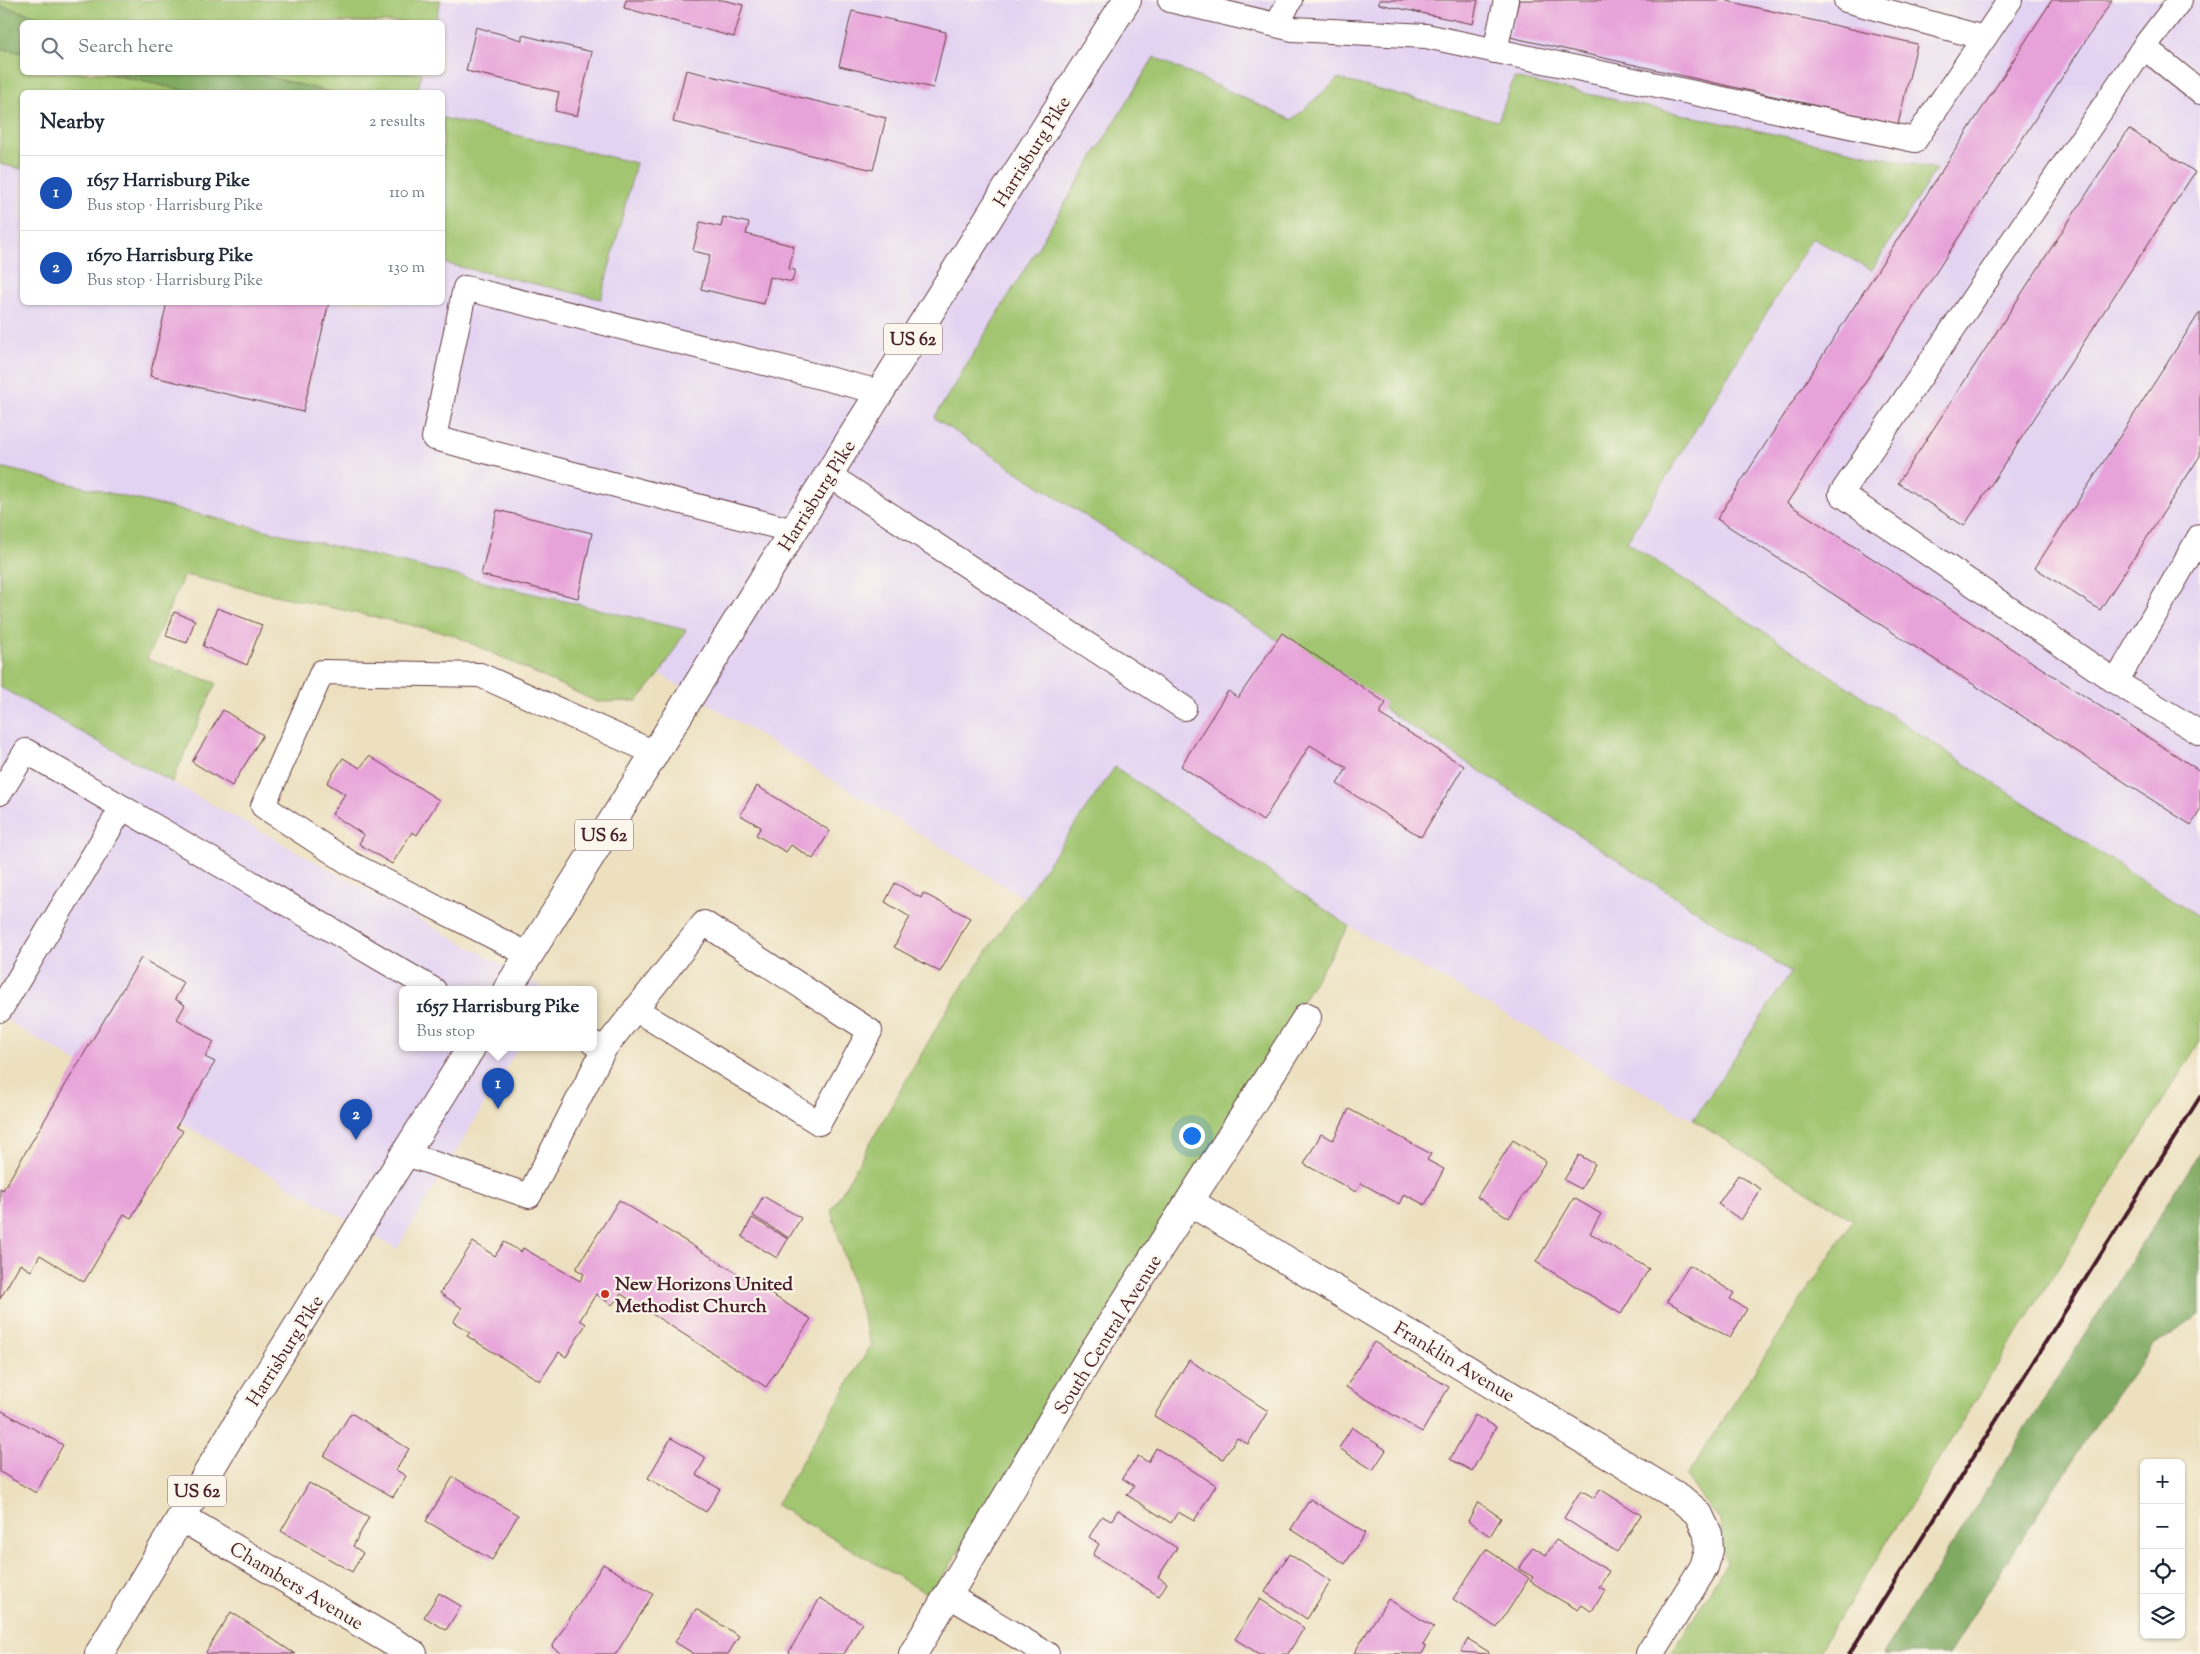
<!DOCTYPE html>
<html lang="en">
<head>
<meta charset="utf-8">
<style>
  body { margin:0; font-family:"Sorts Mill Goudy",serif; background:#f2f2f3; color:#1f2937 }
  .controls { position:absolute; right:15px; bottom:15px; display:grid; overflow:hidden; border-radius:8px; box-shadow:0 1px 4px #0004 }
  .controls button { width:45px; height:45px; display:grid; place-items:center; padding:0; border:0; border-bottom:1px solid #e0e1e3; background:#fff; color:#1f2937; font:25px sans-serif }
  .you { position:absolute; left:1191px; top:1135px; width:18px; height:18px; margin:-12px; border:4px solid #fff; border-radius:50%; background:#1a73e8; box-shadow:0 0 0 8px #1a73e833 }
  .badge { display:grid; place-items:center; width:32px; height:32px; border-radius:50%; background:#c8321e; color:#fff; font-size:16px; font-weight:700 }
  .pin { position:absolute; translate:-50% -41px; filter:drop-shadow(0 1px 2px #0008) }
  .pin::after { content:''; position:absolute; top:26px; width:18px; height:15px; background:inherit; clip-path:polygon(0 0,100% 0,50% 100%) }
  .popup { position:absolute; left:399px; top:986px; width:198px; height:65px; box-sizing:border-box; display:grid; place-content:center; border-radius:8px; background:#fff; filter:drop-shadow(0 1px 4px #0005); font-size:16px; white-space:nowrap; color:#747a83 }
  .popup b { font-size:19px; color:#1f2937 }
  .popup::after { content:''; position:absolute; left:50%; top:100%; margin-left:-10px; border:10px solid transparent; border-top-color:#fff }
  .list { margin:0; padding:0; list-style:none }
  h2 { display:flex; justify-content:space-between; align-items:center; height:65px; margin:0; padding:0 20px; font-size:21px }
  h2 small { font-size:16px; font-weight:400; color:#747a83 }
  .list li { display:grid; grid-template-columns:32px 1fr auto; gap:15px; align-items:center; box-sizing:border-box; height:75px; padding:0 20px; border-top:1px solid #e0e1e3 }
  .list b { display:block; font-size:19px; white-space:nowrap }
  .list p { margin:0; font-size:16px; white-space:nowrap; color:#747a83 }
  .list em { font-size:16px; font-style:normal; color:#747a83 }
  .icon { flex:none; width:28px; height:28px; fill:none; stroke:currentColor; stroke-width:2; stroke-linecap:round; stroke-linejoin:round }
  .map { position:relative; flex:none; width:2200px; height:1654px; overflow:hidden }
  .search { position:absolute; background:#fff; box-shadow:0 1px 4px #0004; left:20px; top:20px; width:425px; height:55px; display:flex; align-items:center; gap:12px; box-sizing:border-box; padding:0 18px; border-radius:8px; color:#747a83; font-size:19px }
  .panel { position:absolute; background:#fff; box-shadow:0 1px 4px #0004; left:20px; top:90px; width:425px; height:215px; border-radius:8px }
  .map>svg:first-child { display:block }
</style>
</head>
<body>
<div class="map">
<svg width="2200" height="1654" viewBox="0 0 2200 1654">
  <rect width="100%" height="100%" fill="#fbf7ec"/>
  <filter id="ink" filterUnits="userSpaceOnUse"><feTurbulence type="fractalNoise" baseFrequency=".02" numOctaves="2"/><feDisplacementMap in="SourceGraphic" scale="10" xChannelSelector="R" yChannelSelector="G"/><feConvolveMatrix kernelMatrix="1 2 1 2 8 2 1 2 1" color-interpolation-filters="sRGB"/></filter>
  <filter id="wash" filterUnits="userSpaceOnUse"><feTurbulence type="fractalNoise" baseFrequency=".0096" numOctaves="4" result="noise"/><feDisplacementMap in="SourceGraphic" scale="20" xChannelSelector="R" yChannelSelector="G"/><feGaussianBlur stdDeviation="1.12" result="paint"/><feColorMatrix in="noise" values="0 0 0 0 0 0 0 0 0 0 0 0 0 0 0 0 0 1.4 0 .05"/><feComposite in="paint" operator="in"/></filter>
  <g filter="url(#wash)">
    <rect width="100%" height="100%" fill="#ece0bf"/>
    <g fill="#e3d3f2">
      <polygon points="441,0 2200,0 2200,918 1627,542 1813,238 1936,169 1515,78 1499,121 1338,79 1292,120 1154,58 934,418 1791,972 1693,1120 1349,926 1115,767 1024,898 660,674 685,630 0,467 0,164 22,169 22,302 442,302 443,263 601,299 636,163 443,118 442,92 417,92 422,73 442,72 442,22 435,22"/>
      <polygon points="0,687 547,990 403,990 403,1048 518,1048 397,1249 0,1017"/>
    </g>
    <g fill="#a1c56f" stroke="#76724d">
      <polygon points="0,0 441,0 435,22 61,22 0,6"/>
      <polygon points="0,48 22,53 22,72 105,73 192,92 22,92 22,169 0,164"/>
      <polygon points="1154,57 1292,120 1338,79 1498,121 1514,78 1936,169 1872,270 1812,238 1627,542 2200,918 2200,1041 1817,1654 1672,1654 1726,1564 1720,1520 1686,1477 1853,1220 1693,1120 1791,972 934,418"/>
      <polygon points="253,73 422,73 417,92 330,92"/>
      <polygon points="443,118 636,163 601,299 443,263"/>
      <polygon points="0,467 686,630 660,674 637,701 597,702 451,634 184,575 147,659 216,683 172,782 0,687"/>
      <polygon points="1115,767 1349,926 931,1596 776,1505 871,1345 831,1211 949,1006"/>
    </g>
    <g fill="#80aa62" stroke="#656446">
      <polygon points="0,6 61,22 22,22 22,53 0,48"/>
      <polygon points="105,73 253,73 330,92 192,92"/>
      <polygon points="2200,1152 2200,1315 2152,1347 2101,1416 1948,1654 1883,1654"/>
    </g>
    <g id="blocks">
      <g fill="#e7a2d9">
        <polygon points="626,0 723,0 743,5 734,37 624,8"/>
        <polygon points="1379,0 1478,0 1473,24 1379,4"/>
        <polygon points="1519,0 1723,0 1917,44 1898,124 1510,37"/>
        <polygon points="2052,0 2112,0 1787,503 2200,771 2200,811 2191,825 1717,519"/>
        <polygon points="852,11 946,32 933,88 839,66"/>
        <polygon points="476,27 522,40 522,35 592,52 577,116 555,111 559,92 466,71"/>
        <polygon points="686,70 886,118 873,170 673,122"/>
        <polygon points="2129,129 2195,172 1964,526 1898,483"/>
        <polygon points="723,217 749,223 746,234 794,246 789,269 795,270 792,282 770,277 764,304 701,289 710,255 693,251 700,222 721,227"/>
        <polygon points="167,302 329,302 303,412 150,376"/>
        <polygon points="2200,312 2200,456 2100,610 2035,568"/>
        <polygon points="497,510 592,533 578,598 481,575"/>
        <polygon points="217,608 262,625 247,665 203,646"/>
        <polygon points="174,612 195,620 187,643 166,636"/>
        <polygon points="1282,633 1386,703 1379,714 1464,766 1421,837 1337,784 1347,768 1310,745 1263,821 1181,766 1228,691 1238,698"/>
        <polygon points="223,710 263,735 232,786 192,762"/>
        <polygon points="369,756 439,800 417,835 412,832 392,864 359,844 364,835 332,814 345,794 327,783 343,758 360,768"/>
        <polygon points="757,786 830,831 813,859 791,845 786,852 756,835 761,827 740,815"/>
        <polygon points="895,883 921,898 923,893 970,918 940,972 894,947 910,917 885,902"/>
        <polygon points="141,958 184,983 175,999 185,1005 177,1019 214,1042 205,1057 215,1062 176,1127 183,1131 131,1218 124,1214 84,1282 40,1255 31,1271 20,1264 0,1299 0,1188 3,1190"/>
        <polygon points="1349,1109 1431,1154 1427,1160 1444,1169 1425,1205 1404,1194 1399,1204 1361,1183 1356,1192 1304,1164 1321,1134 1333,1140"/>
        <polygon points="1513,1140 1546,1161 1509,1218 1477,1197"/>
        <polygon points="1579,1155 1595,1164 1581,1189 1564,1180"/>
        <polygon points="1738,1175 1761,1189 1741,1220 1718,1204"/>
        <polygon points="763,1196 801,1218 789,1238 753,1216"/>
        <polygon points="1574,1198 1601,1214 1590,1233 1649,1269 1621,1314 1536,1262"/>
        <polygon points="619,1200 811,1319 766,1387 621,1294 612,1305 596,1294 580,1320 586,1324 566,1357 559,1352 540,1381 467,1336 470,1332 453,1322 462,1308 440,1293 473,1242 495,1256 504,1242 521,1252 523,1248 580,1281 584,1274 576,1269"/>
        <polygon points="752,1218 788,1239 777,1258 742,1237"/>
        <polygon points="1689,1265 1734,1293 1730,1299 1747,1309 1730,1338 1667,1301"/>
        <polygon points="1374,1342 1449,1387 1422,1432 1346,1387"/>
        <polygon points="1189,1360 1268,1411 1248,1444 1237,1438 1223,1459 1154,1416"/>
        <polygon points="0,1410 63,1445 36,1493 0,1472"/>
        <polygon points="351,1413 409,1449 396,1470 406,1476 393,1497 324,1456"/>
        <polygon points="1475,1415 1496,1427 1472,1471 1450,1459"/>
        <polygon points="1352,1427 1386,1450 1373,1470 1339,1448"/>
        <polygon points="671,1438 706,1458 696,1475 720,1489 706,1512 648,1478"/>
        <polygon points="1156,1448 1216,1485 1194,1521 1178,1512 1171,1523 1127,1495 1134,1486 1122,1478 1138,1456 1148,1462"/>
        <polygon points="453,1477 518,1515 492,1560 426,1521"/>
        <polygon points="309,1483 369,1517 353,1546 363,1553 352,1572 281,1531"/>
        <polygon points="1600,1489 1641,1515 1617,1552 1564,1518 1581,1490 1594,1498"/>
        <polygon points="1310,1499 1365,1533 1345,1564 1291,1529"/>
        <polygon points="1478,1502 1501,1518 1490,1536 1468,1521"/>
        <polygon points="1118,1510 1177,1548 1158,1577 1167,1583 1159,1596 1093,1555 1099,1544 1089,1537 1102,1516 1111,1521"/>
        <polygon points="1556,1540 1609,1571 1599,1587 1605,1590 1592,1612 1582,1605 1578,1610 1552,1595 1530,1581 1533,1577 1519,1569 1533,1547 1546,1555"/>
        <polygon points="1486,1549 1529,1578 1497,1628 1453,1599"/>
        <polygon points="1289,1554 1331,1581 1307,1619 1265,1592"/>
        <polygon points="603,1564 653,1594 616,1654 562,1654 552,1647"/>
        <polygon points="439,1593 461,1606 446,1630 424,1617"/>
        <polygon points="820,1598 862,1623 844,1654 791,1654 789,1652"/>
        <polygon points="1260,1599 1304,1628 1288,1654 1259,1654 1235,1639"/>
        <polygon points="1388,1599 1434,1627 1423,1645 1426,1647 1422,1654 1354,1653"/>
        <polygon points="696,1609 739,1636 728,1654 694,1654 675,1642"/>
        <polygon points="231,1612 259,1630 295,1654 208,1654 206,1652"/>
        <polygon points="1468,1639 1489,1652 1488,1654 1461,1652"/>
      </g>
    </g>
  </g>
  <g filter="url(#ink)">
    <use href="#blocks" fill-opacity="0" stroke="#623c41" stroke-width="1"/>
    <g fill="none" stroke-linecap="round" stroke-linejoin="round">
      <defs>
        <g id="service">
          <polyline points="1170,0 1293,29 1426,36 1915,140 2010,0"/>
          <polyline points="1846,0 1984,38"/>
          <polyline points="2180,0 2144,47 1841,494 2116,682 2200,733"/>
          <polyline points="1277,25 1290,0"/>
          <polyline points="2144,47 2200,92"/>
          <polyline points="1495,51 1506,0"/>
          <polyline points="829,475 1184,708"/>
          <polyline points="794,531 434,438 465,288 880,392"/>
          <polyline points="2116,682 2200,536"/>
          <polyline points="0,793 26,751 434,990"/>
          <polyline points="529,955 351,864 263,806 322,672 480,675 655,753"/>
          <polyline points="0,1010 122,808"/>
          <polyline points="593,1043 604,1049 704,923 870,1031 819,1123 635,1009"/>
          <polyline points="406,1154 529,1196 604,1049"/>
          <polyline points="948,1595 1047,1654"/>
        </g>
        <g id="minor">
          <polyline points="1190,1202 1680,1498 1698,1513 1708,1534 1709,1550 1704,1567 1650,1654"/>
          <polyline points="181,1517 413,1654"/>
          <polyline points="913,1654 1088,1360 1307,1017"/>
        </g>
        <g id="primary">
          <polyline points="507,990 1011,182 1127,0"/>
          <polyline points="99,1654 248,1406 471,1048"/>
        </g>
      </defs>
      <use href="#service" stroke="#623c41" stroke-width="26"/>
      <use href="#minor" stroke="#623c41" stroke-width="30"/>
      <use href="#primary" stroke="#623c41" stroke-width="30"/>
      <use href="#service" stroke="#fff" stroke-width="24"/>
      <use href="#minor" stroke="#fff" stroke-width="28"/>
      <use href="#primary" stroke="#fff" stroke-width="28"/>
      <polyline stroke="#4a1f2b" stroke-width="4" points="1849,1654 2200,1097"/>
    </g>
  </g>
  <circle fill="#c8321e" stroke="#fbf7ec" stroke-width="2" cx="605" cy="1294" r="5"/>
  <g text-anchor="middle" stroke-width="4.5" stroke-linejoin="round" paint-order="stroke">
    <g fill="#fbf7ec" stroke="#7f6065" stroke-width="1">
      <rect x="884" y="323.5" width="58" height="31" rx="4"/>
      <rect x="575" y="819.5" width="58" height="31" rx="4"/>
      <rect x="168" y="1475.5" width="58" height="31" rx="4"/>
    </g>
    <g font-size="18" font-weight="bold" fill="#4a1f2b">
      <text x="913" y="345">US 62</text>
      <text x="604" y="841">US 62</text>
      <text x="197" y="1497">US 62</text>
    </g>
    <g font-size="19" fill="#4a1f2b" stroke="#fbf7ec">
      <text transform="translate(1031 151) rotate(-58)" y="7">Harrisburg Pike</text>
      <text transform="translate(816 495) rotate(-58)" y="7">Harrisburg Pike</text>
      <text transform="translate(1107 1334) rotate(-58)" y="7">South Central Avenue</text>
      <text transform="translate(284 1350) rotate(-58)" y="7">Harrisburg Pike</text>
      <text transform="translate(1455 1361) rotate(31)" y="7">Franklin Avenue</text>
      <text transform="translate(297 1585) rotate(31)" y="7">Chambers Avenue</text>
    </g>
    <g font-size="19" font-weight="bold" fill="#4a1f2b" stroke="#fbf7ec" text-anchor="start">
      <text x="615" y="1290">New Horizons United<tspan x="615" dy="22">Methodist Church</tspan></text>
    </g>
  </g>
</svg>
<div class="controls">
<button>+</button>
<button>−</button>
<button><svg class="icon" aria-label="locate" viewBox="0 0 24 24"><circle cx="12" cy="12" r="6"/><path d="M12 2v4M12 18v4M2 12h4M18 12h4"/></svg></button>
<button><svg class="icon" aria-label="layers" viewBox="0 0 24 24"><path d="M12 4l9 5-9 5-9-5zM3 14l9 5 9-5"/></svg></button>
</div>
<div class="you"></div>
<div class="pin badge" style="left:498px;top:1109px;background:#1a4fb4">1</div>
<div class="popup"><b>1657 Harrisburg Pike</b>Bus stop</div>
<div class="pin badge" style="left:356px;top:1140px;background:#1a4fb4">2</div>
<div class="search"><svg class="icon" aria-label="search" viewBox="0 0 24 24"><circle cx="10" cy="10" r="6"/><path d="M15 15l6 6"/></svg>Search here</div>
<section class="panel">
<h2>Nearby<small>2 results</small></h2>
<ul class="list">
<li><span class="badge" style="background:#1a4fb4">1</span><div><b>1657 Harrisburg Pike</b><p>Bus stop · Harrisburg Pike</p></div><em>110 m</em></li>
<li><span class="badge" style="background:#1a4fb4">2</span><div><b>1670 Harrisburg Pike</b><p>Bus stop · Harrisburg Pike</p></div><em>130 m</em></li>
</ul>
</section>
</div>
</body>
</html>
